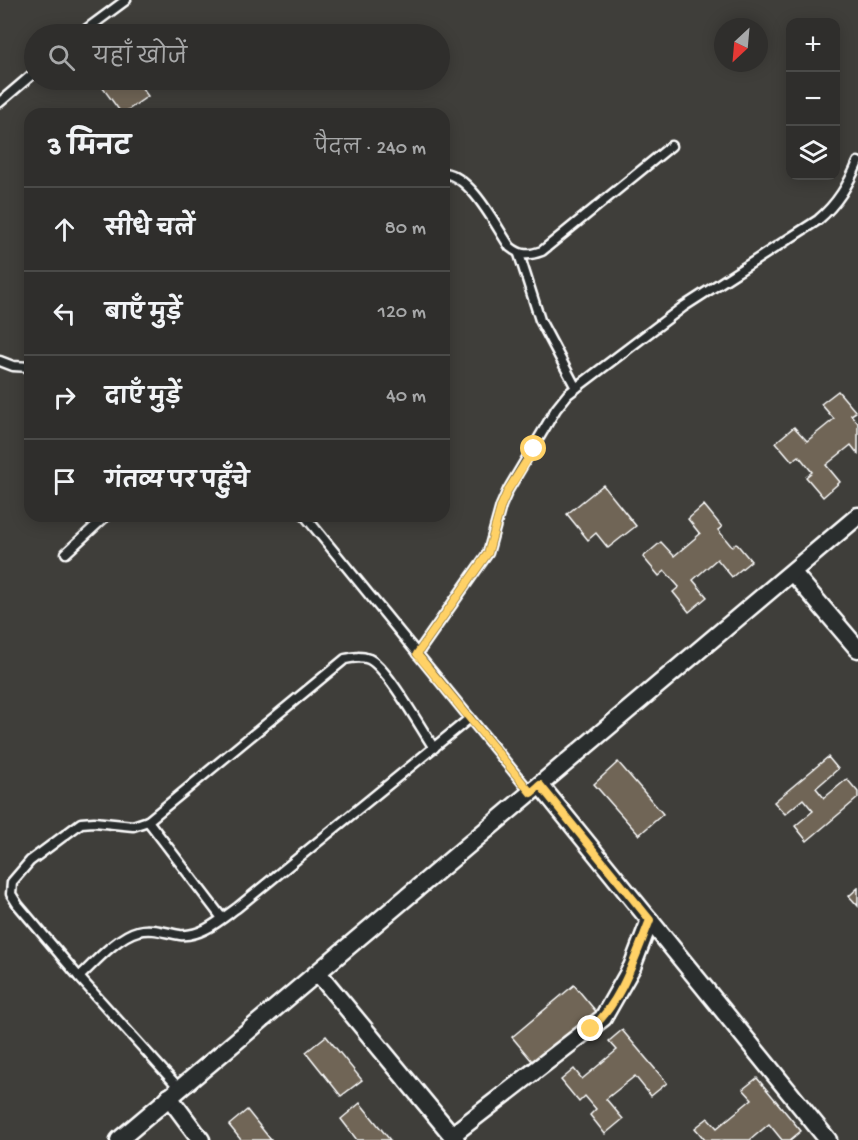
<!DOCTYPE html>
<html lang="hi">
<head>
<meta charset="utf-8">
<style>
  body { margin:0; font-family:"Gochi Hand","Playpen Sans Deva",sans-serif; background:#3b3a38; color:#f1f3f6 }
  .controls { position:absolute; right:18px; top:18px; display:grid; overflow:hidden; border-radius:12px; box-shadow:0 3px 15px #0003 }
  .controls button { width:54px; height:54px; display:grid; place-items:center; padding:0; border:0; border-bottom:2px solid #4a4a48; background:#2f2e2c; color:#f1f3f6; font:30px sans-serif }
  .compass { position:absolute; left:714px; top:18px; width:54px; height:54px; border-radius:50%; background:#2f2e2c; box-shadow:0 3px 15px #0003; rotate:206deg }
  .stop { position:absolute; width:18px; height:18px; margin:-14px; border:4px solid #ffd166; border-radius:50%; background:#fff }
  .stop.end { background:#ffd166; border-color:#fff; box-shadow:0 2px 6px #0008 }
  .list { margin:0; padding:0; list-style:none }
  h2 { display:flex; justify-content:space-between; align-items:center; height:78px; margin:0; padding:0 24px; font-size:26px }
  h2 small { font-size:20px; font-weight:400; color:#a7a8a9 }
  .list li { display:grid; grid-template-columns:39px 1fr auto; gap:18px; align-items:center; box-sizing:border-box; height:84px; padding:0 24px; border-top:2px solid #4a4a48 }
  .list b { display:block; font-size:22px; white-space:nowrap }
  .list em { font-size:20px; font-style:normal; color:#a7a8a9 }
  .icon { flex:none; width:33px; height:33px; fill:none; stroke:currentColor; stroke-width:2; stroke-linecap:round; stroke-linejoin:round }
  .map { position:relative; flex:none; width:858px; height:1140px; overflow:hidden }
  .search { position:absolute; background:#2f2e2c; box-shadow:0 3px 15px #0003; left:24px; top:24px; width:426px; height:66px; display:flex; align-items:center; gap:15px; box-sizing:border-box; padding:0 21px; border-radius:33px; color:#a7a8a9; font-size:22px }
  .panel { position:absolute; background:#2f2e2c; box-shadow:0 3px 15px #0003; left:24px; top:108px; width:426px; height:414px; border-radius:18px }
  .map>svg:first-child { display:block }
</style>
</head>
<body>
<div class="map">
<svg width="858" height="1140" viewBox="0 0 858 1140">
  <rect width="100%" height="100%" fill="#3f3e3a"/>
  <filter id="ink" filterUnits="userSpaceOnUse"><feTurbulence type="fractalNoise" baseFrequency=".0167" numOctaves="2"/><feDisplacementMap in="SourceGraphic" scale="12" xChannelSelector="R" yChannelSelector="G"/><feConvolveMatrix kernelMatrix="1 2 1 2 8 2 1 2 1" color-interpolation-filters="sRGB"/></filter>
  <g filter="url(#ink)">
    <g fill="#6f6556" stroke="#fff" stroke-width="1.5">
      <polygon points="97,80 136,80 148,96 122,114"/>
      <polygon points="838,391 856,412 851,415 858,423 858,454 851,445 826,465 840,482 823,497 806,477 812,472 799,456 792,461 776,442 794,427 807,441 834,419 821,404"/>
      <polygon points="603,485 636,526 608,548 596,533 588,540 567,514"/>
      <polygon points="704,505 722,527 718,530 732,547 736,543 751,561 732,577 717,559 693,580 707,597 689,612 673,592 679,587 665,571 659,576 643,557 661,542 674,556 700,534 688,519"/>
      <polygon points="828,757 838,769 816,788 824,798 847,779 858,792 858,798 807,841 795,826 813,811 803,799 785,814 774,802"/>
      <polygon points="618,762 663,814 639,835 594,784"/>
      <polygon points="858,888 858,906 849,896"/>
      <polygon points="574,985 599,1015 537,1067 512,1037"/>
      <polygon points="622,1030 667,1083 651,1096 635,1076 606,1099 623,1119 605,1134 590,1115 596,1109 585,1096 579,1102 561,1080 574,1069 582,1079 617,1050 609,1041"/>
      <polygon points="326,1036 362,1080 341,1096 306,1052"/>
      <polygon points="757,1078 801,1131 790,1140 782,1140 769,1124 750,1140 705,1140 695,1128 708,1118 717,1128 752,1099 743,1089"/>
      <polygon points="360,1103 390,1140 357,1140 341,1119"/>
      <polygon points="247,1110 271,1140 241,1140 229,1125"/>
    </g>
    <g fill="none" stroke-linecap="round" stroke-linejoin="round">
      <defs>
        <g id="service">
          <polyline points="80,34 126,0"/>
          <polyline points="0,102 34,73"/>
          <path d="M444 173C472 177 495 225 510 247 521 256 528 256 542 251L671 146"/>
          <polyline points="519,254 540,320 576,388"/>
          <polyline points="0,361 13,366 30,367"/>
          <polyline points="305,516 531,793"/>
          <polyline points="66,553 106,516"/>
          <path d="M417 654 488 553 501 506 508 490 556 409 568 394 683 307 818 220C838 203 848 185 858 162"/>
          <polyline points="148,821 222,918"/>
          <path d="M79 977C94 963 118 936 138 931 152 927 166 933 180 935 202 937 221 919 238 907L470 718"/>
          <path d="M180 1089 79 977 18 905 11 894 12 882 30 861 81 823 94 822 133 826 148 821 345 659C354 657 361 656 369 659 387 667 421 729 434 748"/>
        </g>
        <g id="minor">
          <polyline points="793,573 858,649"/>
          <polyline points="540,785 828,1140"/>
          <polyline points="318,973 456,1140"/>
          <polyline points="169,1097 201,1140"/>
          <polyline points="452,1135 603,1018 632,967 650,920"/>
          <polyline points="119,1140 858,516"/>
        </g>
      </defs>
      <use href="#service" stroke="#fff" stroke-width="13"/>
      <use href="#minor" stroke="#fff" stroke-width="21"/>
      <use href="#service" stroke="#2a2d2e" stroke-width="8"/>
      <use href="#minor" stroke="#2a2d2e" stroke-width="16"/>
    </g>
  </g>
  <g fill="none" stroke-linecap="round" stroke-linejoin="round" filter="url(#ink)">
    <path stroke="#ffd166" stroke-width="8" d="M534 449 508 490 501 506 488 553 417 654 531 793 540 785 650 920C635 957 622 1001 591 1029"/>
  </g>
</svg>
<div class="controls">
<button>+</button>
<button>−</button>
<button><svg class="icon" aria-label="layers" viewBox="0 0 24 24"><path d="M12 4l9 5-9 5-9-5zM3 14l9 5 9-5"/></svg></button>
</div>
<svg class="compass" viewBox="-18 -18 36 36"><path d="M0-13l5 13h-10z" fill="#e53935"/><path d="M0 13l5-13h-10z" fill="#a7a8a9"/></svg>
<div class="stop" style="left:534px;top:449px"></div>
<div class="stop end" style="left:591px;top:1029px"></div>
<div class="search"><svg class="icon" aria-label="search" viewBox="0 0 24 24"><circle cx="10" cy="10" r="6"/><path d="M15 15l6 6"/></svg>यहाँ खोजें</div>
<section class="panel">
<h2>3 मिनट<small>पैदल · 240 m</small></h2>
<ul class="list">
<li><svg class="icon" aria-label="ahead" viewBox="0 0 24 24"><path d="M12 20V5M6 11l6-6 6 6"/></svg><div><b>सीधे चलें</b></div><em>80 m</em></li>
<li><svg class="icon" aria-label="left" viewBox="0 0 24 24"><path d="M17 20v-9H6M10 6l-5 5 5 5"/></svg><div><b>बाएँ मुड़ें</b></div><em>120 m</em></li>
<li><svg class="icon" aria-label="right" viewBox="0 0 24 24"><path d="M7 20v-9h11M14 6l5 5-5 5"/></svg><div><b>दाएँ मुड़ें</b></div><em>40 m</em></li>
<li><svg class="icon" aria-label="arrive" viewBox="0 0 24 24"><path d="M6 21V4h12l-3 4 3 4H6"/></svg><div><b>गंतव्य पर पहुँचे</b></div></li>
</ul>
</section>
</div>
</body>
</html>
